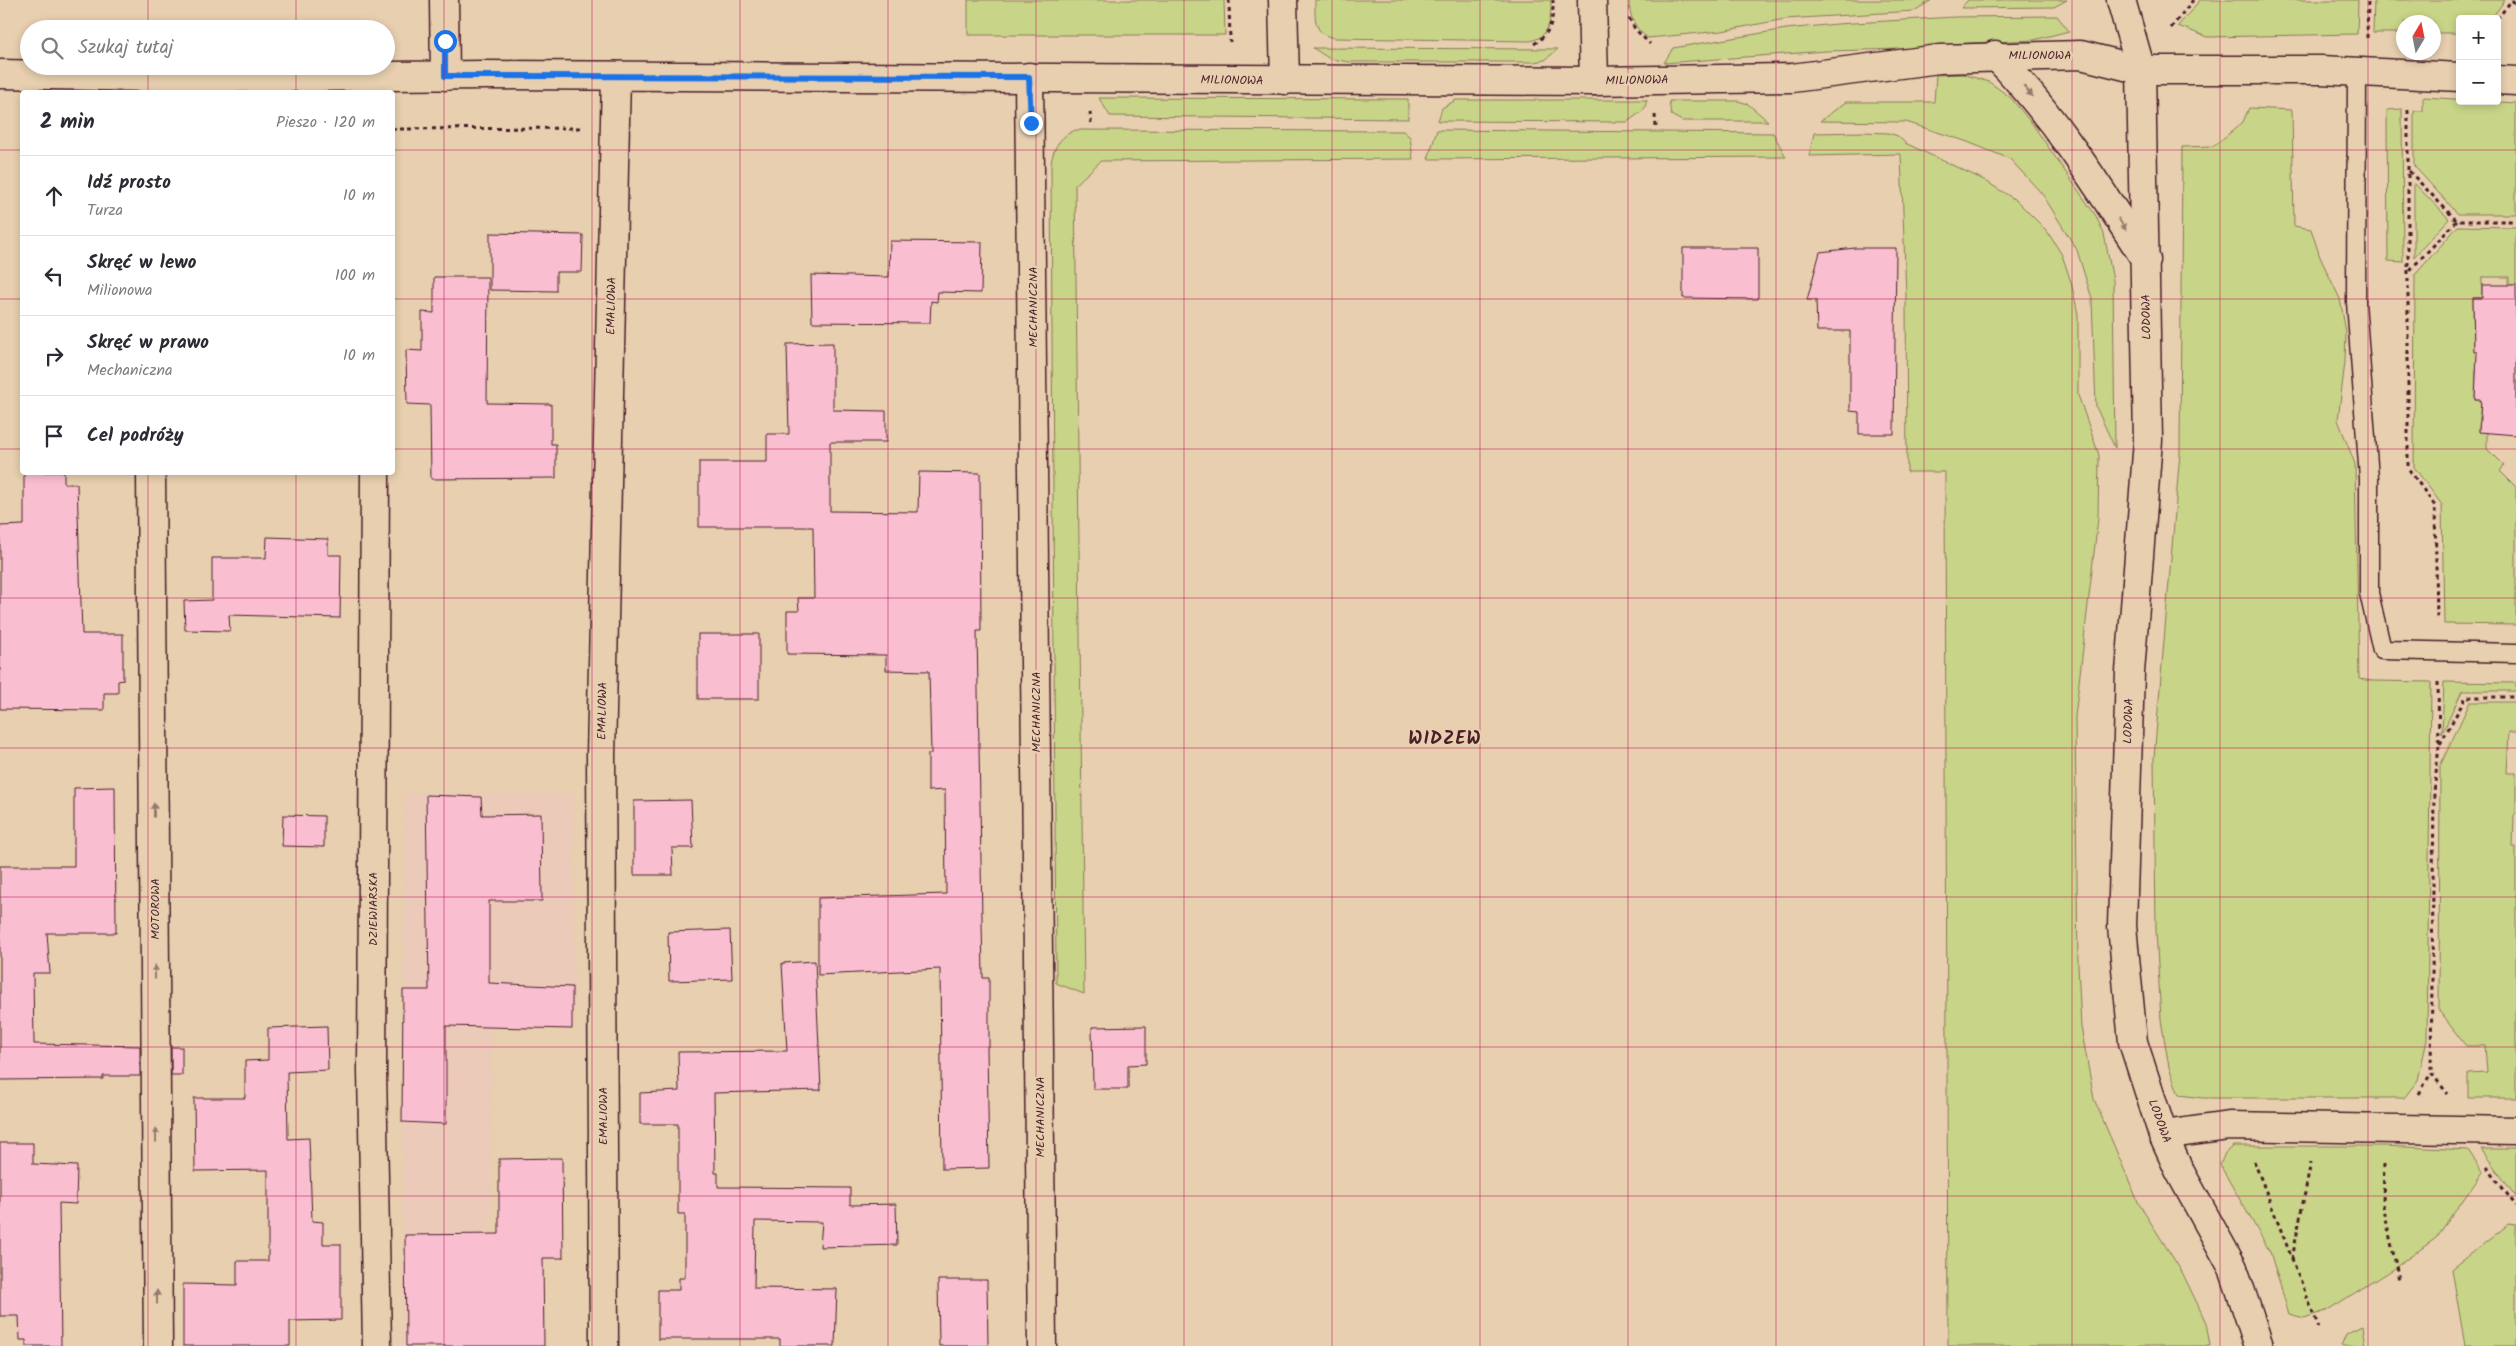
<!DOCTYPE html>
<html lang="pl">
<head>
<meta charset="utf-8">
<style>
  body { margin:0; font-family:Kalam,sans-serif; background:#f7f7f7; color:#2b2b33 }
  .controls { position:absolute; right:15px; top:15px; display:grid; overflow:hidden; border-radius:5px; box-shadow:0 2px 8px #0003 }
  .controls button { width:45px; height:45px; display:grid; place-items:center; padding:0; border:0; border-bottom:1px solid #e1e1e2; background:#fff; color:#2b2b33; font:25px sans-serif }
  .compass { position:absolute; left:2396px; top:15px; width:45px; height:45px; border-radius:50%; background:#fff; box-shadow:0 2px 8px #0003; rotate:10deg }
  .stop { position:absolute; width:15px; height:15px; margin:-11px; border:4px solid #1a73e8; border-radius:50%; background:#fff }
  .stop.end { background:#1a73e8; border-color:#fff; box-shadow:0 1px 5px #0008 }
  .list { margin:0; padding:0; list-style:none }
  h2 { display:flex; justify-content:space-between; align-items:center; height:65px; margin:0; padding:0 20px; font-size:21px }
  h2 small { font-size:16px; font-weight:400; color:#7c7c81 }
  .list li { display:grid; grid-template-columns:32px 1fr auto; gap:15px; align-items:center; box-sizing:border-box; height:80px; padding:0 20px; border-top:1px solid #e1e1e2 }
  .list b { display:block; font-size:19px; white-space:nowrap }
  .list p { margin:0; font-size:16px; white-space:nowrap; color:#7c7c81 }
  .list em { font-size:16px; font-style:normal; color:#7c7c81 }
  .icon { flex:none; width:28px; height:28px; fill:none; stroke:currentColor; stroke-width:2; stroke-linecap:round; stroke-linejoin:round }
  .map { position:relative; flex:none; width:2516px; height:1346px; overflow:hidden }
  .search { position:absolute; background:#fff; box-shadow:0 2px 8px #0003; left:20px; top:20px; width:375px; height:55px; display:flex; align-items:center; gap:12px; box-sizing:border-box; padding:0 18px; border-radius:28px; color:#7c7c81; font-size:19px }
  .panel { position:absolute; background:#fff; box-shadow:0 2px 8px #0003; left:20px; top:90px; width:375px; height:385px; border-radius:5px }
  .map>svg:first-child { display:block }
</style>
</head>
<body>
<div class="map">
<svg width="2516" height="1346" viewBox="0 0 2516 1346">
  <rect width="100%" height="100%" fill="#e7cfaf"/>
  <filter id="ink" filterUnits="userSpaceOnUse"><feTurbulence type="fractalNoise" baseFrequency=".02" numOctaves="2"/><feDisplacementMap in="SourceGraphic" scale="10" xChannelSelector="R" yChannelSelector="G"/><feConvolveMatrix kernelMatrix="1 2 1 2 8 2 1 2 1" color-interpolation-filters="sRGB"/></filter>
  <g filter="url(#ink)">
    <polygon fill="#eccab9" points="405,793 573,794 575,1027 491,1028 490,1346 402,1346"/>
    <g fill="#c8d487" stroke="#897a59">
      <polygon points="968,0 1224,0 1225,35 968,35"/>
      <path d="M1315 0H1551C1551 18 1551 37 1530 41L1335 38C1313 35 1315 18 1315 0Z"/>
      <path d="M1629 0H1932L1914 11 1785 19 1722 31 1648 38C1635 29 1629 16 1629 0Z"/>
      <polygon points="1968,0 2067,0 2054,7 1961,8"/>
      <polygon points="2200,0 2358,0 2357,34 2207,37 2178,26"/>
      <polygon points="2374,0 2505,0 2491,19 2460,19 2460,33 2434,33 2434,22 2404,22 2403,33 2373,33"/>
      <polygon points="2057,16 2069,31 2034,40 1970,43 1902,49 1826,51 1664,63 1673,48 1786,29 1837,24 1954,17"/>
      <polygon points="1313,48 1558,49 1545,60 1534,62 1350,62 1330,59"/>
      <polygon points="1963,74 1989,82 2010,97 2033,125 2096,216 2104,234 2113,280 2115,448 2096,407 2092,299 2077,250 2043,195 2010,159 1965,141 1906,122 1820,121 1846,102 1934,102 1936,75"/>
      <polygon points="2423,97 2516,103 2516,214 2458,214 2414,166 2414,111 2423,111"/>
      <polygon points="1099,98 1408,99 1408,119 1110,116"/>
      <polygon points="1456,100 1647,100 1644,110 1627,122 1438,121 1442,108"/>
      <polygon points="1669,101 1738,101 1748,104 1768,121 1682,121 1671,115"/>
      <polygon points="2249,108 2292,110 2294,226 2311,229 2320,257 2340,299 2346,332 2345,362 2338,420 2355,464 2359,679 2373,681 2431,682 2427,1040 2418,1080 2404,1098 2203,1098 2179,1095 2169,1067 2161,1020 2156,930 2154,758 2180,453 2182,147 2214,146 2243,122"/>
      <polygon points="2402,109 2403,262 2388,261 2387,110"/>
      <path d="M1076 130 1403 131 1410 137 1413 159 1101 161 1075 185 1084 994 1056 983 1051 166C1052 150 1059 136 1076 130Z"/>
      <polygon points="1437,130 1773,133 1786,157 1428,159"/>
      <polygon points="1864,132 1888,133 1898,136 1905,143 1984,180 2017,201 2047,231 2062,255 2071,282 2078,314 2078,395 2099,455 2098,518 2075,717 2078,965 2081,1027 2094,1099 2139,1204 2182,1272 2197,1303 2206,1323 2210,1346 1948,1346 1945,472 1907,472 1906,297 1901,154 1809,156 1814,133"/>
      <polygon points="2414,183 2449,219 2414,257"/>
      <polygon points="2458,226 2516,227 2516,285 2509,285 2509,277 2482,277 2482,298 2473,298 2474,351 2483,351 2476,370 2475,400 2481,400 2479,431 2487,432 2487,449 2504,466 2500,471 2516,487 2516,625 2444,624 2442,505 2414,467 2415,275"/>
      <polygon points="2444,682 2516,683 2516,691 2462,691 2442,734"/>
      <polygon points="2470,702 2516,702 2516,732 2509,732 2507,773 2516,773 2516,813 2514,815 2513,847 2516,847 2516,1098 2468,1098 2468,1073 2487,1072 2485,1046 2466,1046 2439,1011 2440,766"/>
      <polygon points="2233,1146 2384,1146 2468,1150 2483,1172 2436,1238 2396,1267 2326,1311 2304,1318 2289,1314 2270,1252 2220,1165 2225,1153"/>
      <polygon points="2481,1149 2516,1149 2516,1197"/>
      <polygon points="2509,1224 2516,1225 2516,1346 2465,1346 2452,1269"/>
      <polygon points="2363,1326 2366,1346 2341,1346 2346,1334"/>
    </g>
    <g fill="#f9bfd1" stroke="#4a1f2b">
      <polygon points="490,233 583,235 582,272 556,272 556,291 490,290"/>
      <polygon points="890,241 982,242 981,293 938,292 937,302 931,301 930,323 812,322 811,275 889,277"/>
      <polygon points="1683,248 1758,248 1758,299 1683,298"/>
      <polygon points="1855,248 1896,248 1894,434 1859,434 1859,412 1850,411 1850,331 1817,331 1816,300 1807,300 1820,252"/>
      <polygon points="434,277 488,277 487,403 551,404 551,444 556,444 556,478 431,479 430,405 407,404 406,350 422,351 422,312 434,313"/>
      <polygon points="2482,285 2516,285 2516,435 2479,432 2481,400 2475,400 2477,352 2474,352 2473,298 2482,298"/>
      <polygon points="833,343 833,410 886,411 886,442 830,442 830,511 918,512 919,472 980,473 981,631 977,631 983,978 989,978 989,1046 987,1046 989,1168 942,1169 940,969 818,975 818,898 946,894 945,790 928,791 928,754 931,754 929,671 886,670 886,655 787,654 787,611 799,611 798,598 814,598 813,527 699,527 699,462 767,462 767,434 789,434 787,344"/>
      <polygon points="24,472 64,472 64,484 77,484 82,634 123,634 123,680 118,681 118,693 104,693 104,710 0,709 0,526 24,525"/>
      <polygon points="267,537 328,539 328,555 341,555 340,618 229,615 230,631 185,630 184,601 212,600 212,558 266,558"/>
      <rect x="698" y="634" width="61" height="65"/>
      <polygon points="115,787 116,933 47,933 50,973 33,973 34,1044 140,1046 140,1076 103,1076 103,1079 0,1080 0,866 74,866 74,788"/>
      <polygon points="426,795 481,797 482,815 541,814 542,901 489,901 489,983 572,987 572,1029 446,1026 446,1124 402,1122 403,990 429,990"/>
      <polygon points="691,800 693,848 672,848 673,875 634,875 634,801"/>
      <polygon points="283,815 324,816 324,847 282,846"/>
      <polygon points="730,930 732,979 669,981 668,932"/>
      <polygon points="815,961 821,1090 714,1093 715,1173 718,1173 718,1187 850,1188 850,1205 896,1204 897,1245 820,1247 822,1222 755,1221 754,1288 837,1289 835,1346 780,1346 780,1339 658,1339 658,1290 679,1290 679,1278 685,1278 685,1214 678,1214 678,1124 640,1124 640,1093 679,1091 678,1052 787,1051 782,963"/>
      <polygon points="327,1026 328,1070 287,1072 288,1139 309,1138 312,1221 323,1222 323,1244 341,1244 341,1320 290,1321 290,1346 183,1346 183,1284 237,1285 237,1261 268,1261 268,1170 195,1171 194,1098 245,1098 245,1061 268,1060 268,1028"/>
      <polygon points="1146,1026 1146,1064 1128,1065 1128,1089 1093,1089 1092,1027"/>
      <rect x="171" y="1047" width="11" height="28"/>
      <polygon points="0,1143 33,1143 33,1164 77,1166 76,1204 59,1203 61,1346 26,1346 26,1340 20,1340 19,1316 0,1316"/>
      <polygon points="562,1158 563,1258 543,1258 544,1346 406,1346 405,1235 499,1234 499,1159"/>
      <polygon points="938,1280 987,1280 988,1346 939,1346"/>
    </g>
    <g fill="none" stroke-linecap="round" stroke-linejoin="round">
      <defs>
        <polyline id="service" points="2357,71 2356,302 2369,478 2369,593 2382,650 2516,653"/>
        <g id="minor">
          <polyline points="444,0 445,76"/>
          <polyline points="1283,0 1285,80"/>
          <polyline points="1592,0 1594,81"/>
          <path d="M1995 55C2054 116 2100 189 2146 260"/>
          <polyline points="0,74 199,78 485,75 1594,81 1792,78 1939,59 2081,55 2141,70 2321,70 2460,77"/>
          <polyline points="1029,77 1042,1346"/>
          <polyline points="2497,80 2516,81"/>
          <polyline points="151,472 158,1346"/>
          <polyline points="375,472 372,1070 377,1346"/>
          <polyline points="2163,1135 2229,1126 2516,1131"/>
          <polyline points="604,1346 601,756 616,76"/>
        </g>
        <polyline id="tertiary" points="2121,0 2141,70 2148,440 2130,672 2122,926 2133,1042 2163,1135 2179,1170 2233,1268 2259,1346"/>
      </defs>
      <use href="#service" stroke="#4a1f2b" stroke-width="21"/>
      <use href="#minor" stroke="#4a1f2b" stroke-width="31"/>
      <use href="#tertiary" stroke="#4a1f2b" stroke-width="31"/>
      <g stroke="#4a1f2b" stroke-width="3" stroke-dasharray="4 4" stroke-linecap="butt">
        <polyline points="1229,0 1230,42"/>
        <polyline points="2512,0 2516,5"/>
        <polyline points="1629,18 1635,29 1650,44"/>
        <polyline points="2497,19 2512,0"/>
        <polyline points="2171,28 2193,0"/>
        <polyline points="2367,38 2368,0"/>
        <path d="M1534 44C1552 32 1553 20 1553 0"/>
        <polyline points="2408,110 2408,468 2435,506 2437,620"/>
        <polyline points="1090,112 1091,123"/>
        <polyline points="1655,115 1656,127"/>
        <polyline points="392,129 580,128"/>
        <polyline points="2409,171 2457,221 2516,221"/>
        <polyline points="2410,270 2457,221"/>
        <polyline points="2438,682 2439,746 2434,792 2431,1073 2448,1094"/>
        <polyline points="2440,744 2466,697 2516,697"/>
        <polyline points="2419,1094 2431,1073"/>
        <polyline points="2254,1161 2319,1328"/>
        <polyline points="2384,1164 2383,1205 2399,1280"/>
        <polyline points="2487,1167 2516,1206"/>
        <polyline points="2292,1259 2311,1162"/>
      </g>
      <use href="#service" stroke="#e7cfaf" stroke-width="18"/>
      <use href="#minor" stroke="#e7cfaf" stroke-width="28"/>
      <use href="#tertiary" stroke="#e7cfaf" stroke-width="28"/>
    </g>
    <defs><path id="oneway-solid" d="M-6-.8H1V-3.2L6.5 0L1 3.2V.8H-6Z" transform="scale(1.25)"/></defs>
    <g fill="#98776d">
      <use href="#oneway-solid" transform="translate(2028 91) rotate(51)"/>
      <use href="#oneway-solid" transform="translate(2122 224) rotate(57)"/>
      <use href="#oneway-solid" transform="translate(154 810) rotate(-90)"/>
      <use href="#oneway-solid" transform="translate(155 972) rotate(-90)"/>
      <use href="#oneway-solid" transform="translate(156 1135) rotate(-90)"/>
      <use href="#oneway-solid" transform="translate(157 1297) rotate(-90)"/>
    </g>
  </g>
  <g fill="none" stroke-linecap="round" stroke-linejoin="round" filter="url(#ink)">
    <polyline stroke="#1a73e8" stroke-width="6" points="445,41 445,76 1029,77 1031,123"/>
  </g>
  <path fill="none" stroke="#c2185b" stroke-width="1" stroke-opacity="0.55" d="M148 0V29M296 0V29M444 0V1346M592 0V1346M740 0V1346M888 0V1346M1036 0V1346M1184 0V1346M1332 0V1346M1480 0V1346M1628 0V1346M1776 0V1346M1924 0V1346M2072 0V1346M2220 0V1346M2368 0V1346M148 66V92M296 66V92M0 150H22M392 150H2516M0 299H22M392 299H2516M0 449H22M392 449H2516M148 472V1346M296 472V1346M0 598H2516M0 748H2516M0 897H2516M0 1047H2516M0 1196H2516"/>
  <g text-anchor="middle" stroke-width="4.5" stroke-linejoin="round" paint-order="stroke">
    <g font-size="12" fill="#4a1f2b" stroke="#e7cfaf">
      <text x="2040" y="59">MILIONOWA</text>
      <text transform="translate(1232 80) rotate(1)" y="4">MILIONOWA</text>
      <text transform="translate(1637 80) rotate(-1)" y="4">MILIONOWA</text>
      <text transform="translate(611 306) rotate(-89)" y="4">EMALIOWA</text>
      <text transform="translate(1033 307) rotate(-90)" y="4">MECHANICZNA</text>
      <text transform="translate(2146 317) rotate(-91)" y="4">LODOWA</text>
      <text transform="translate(602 711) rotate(-89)" y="4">EMALIOWA</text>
      <text transform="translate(1036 712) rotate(-90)" y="4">MECHANICZNA</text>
      <text transform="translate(2128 721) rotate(-88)" y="4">LODOWA</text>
      <text transform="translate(155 909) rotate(-90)" y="4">MOTOROWA</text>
      <text transform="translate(373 909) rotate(-90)" y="4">DZIEWIARSKA</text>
      <text transform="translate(603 1116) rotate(-90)" y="4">EMALIOWA</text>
      <text transform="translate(1040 1117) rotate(-90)" y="4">MECHANICZNA</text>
      <text transform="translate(2160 1121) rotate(70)" y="4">LODOWA</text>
    </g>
    <g font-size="18" font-weight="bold" letter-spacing="1" fill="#4a1f2b" stroke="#e7cfaf">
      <text x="1445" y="744">WIDZEW</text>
    </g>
  </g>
</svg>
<div class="controls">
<button>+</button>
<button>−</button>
</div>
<svg class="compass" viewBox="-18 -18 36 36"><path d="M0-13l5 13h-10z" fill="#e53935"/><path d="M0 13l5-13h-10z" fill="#7c7c81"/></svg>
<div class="stop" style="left:445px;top:41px"></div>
<div class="stop end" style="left:1031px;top:123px"></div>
<div class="search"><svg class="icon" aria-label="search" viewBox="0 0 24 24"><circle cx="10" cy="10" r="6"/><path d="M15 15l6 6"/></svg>Szukaj tutaj</div>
<section class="panel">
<h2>2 min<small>Pieszo · 120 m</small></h2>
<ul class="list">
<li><svg class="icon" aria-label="ahead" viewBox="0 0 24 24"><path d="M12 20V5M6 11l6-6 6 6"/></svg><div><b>Idź prosto</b><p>Turza</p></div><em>10 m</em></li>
<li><svg class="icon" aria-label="left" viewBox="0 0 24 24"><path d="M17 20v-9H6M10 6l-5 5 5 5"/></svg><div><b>Skręć w lewo</b><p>Milionowa</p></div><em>100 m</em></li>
<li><svg class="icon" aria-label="right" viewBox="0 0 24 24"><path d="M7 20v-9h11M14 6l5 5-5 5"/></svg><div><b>Skręć w prawo</b><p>Mechaniczna</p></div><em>10 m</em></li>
<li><svg class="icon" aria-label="arrive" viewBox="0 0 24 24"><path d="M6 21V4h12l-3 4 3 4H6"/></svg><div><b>Cel podróży</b></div></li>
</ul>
</section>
</div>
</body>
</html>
